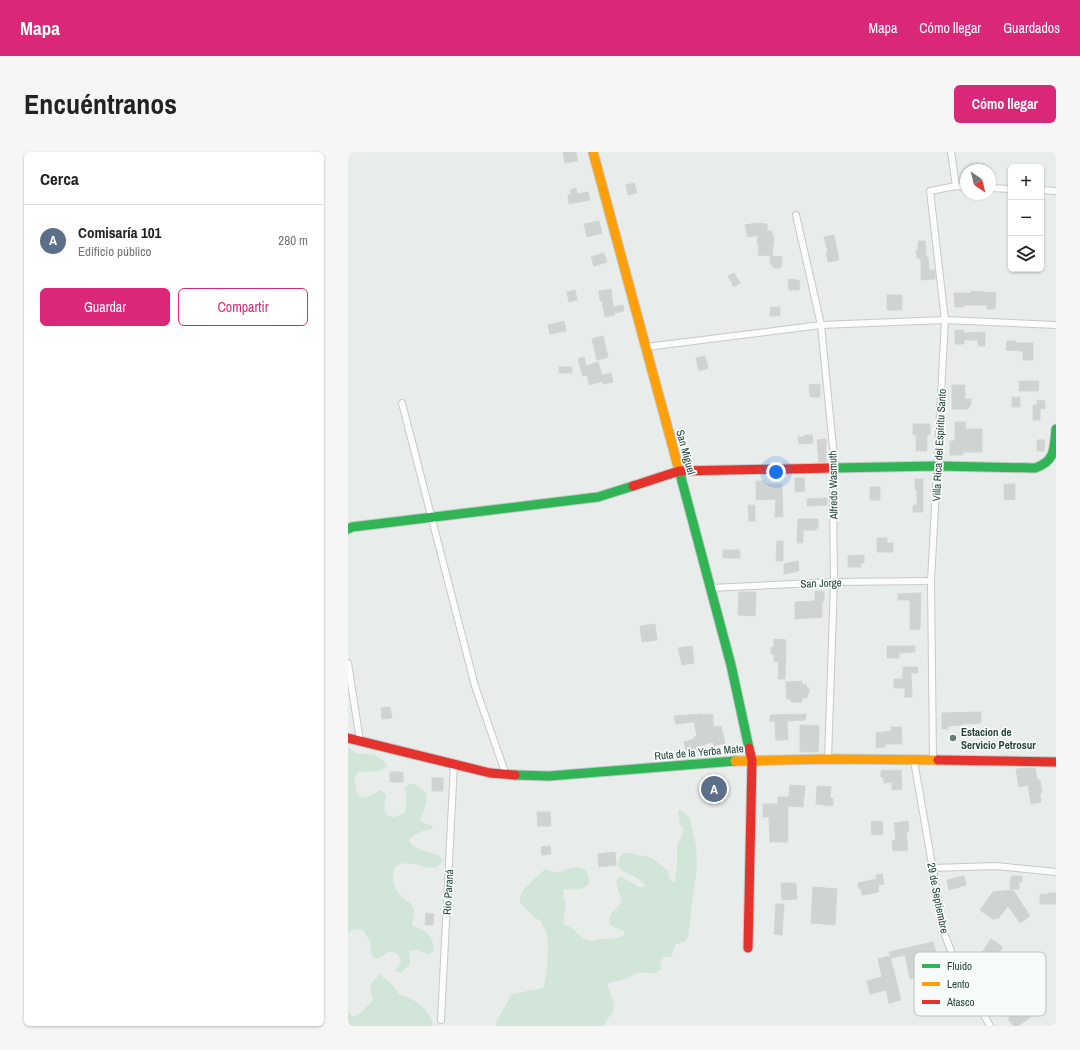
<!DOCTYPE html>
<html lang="es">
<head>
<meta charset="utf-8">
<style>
  body { margin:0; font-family:"Archivo Narrow",sans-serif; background:#f6f6f6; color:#222 }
  .controls { position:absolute; right:12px; top:12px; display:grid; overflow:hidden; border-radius:6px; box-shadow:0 1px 3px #0004 }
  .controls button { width:36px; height:36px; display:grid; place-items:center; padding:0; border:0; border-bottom:1px solid #e0e0e0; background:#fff; color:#222; font:20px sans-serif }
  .compass { position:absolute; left:612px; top:12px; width:36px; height:36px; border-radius:50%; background:#fff; box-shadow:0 1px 3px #0004; rotate:145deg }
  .you { position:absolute; left:428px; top:320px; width:14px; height:14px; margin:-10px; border:3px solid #fff; border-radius:50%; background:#1a73e8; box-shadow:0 0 0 6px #1a73e833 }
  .badge { display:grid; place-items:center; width:26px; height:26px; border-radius:50%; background:#db2777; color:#fff; font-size:13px; font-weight:700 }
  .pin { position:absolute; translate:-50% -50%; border:2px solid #fff; box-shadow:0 1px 4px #0006 }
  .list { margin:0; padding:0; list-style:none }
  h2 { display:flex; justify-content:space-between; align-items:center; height:52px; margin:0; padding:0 16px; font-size:17px }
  h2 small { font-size:13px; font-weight:400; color:#767676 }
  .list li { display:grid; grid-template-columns:26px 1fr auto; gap:12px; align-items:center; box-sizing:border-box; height:72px; padding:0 16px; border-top:1px solid #e0e0e0 }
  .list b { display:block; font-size:15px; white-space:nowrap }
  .list p { margin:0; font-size:13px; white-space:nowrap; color:#767676 }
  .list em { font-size:13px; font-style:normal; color:#767676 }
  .actions { display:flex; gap:8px; padding:12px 16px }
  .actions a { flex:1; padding:9px 0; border:1px solid #db2777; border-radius:6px; text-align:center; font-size:14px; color:#db2777 }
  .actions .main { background:#db2777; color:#fff }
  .icon { flex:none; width:22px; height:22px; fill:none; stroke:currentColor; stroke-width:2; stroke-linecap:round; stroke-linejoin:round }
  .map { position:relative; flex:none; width:708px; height:874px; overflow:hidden; border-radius:6px }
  header { display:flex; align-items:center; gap:24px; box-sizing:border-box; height:56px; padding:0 20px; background:#db2777; color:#fff }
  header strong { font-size:19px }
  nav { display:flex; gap:22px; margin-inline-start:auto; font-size:14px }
  .intro { display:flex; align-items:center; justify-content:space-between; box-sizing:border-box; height:96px; padding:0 24px }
  h1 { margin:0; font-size:28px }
  .button { padding:10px 18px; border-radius:6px; background:#db2777; color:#fff; font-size:14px; font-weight:700 }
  main { display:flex; gap:24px; padding:0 24px }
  aside { flex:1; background:#fff; border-radius:6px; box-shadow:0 1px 3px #0004 }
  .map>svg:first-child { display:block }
</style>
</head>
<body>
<header>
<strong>Mapa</strong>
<nav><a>Mapa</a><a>Cómo llegar</a><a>Guardados</a></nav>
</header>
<div class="intro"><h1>Encuéntranos</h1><a class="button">Cómo llegar</a></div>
<main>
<aside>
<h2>Cerca<small></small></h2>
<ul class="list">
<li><span class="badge" style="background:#5c6f8a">A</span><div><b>Comisaría 101</b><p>Edificio público</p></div><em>280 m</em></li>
</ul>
<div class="actions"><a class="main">Guardar</a><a>Compartir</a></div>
</aside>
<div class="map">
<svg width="708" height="874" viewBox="0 0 708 874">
  <rect width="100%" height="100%" fill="#e8edeb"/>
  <g fill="#d1e6d8">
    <path d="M0 596H2L7 601C21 603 30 600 39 614L31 619 10 620 6 626 8 633V640L13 646 19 645 33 638 38 643 36 658 40 664 47 665 57 660C59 654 57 649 59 643L56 637C61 628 68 632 74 637 76 639 78 640 78 642 81 649 75 661 72 667L74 670 85 674 84 677 74 679 62 686 61 690C68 698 82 700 91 703L95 709 87 716C73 716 59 706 47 715 43 726 46 737 54 745 57 748 63 750 65 755 68 761 64 768 64 774 78 777 85 783 86 798L81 803 68 798H61L62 812 52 821 46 818 51 813 53 806 48 801 42 799 30 807 24 804 22 789 15 778 7 777 0 781Z"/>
    <path d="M330 658 337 661 342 667 348 694 349 715 340 785 336 790 328 792 323 805H316L312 811 314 817C304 824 302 820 292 821 284 822 278 828 271 829 266 830 264 829 259 832 261 841 269 851 265 860 262 865 257 868 257 874H148V870L164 842 195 836C199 826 202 790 198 780 197 776 194 773 193 769L187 766 172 751V744L176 737 197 717 211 721C224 712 242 711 241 732 233 740 227 737 216 737L215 744 218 751 215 772C226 775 230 784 239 788 244 790 249 787 255 787 265 786 265 788 276 783V779L263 774 261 767 264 760 274 750 268 730 272 724 291 735 298 734 288 725 274 719 270 714 271 707 275 701H283L304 706 320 719 321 726 327 731 329 710V695L336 678 332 673Z"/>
    <polygon points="31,822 43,831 51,842 64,847 76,856 84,868 85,874 0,874 0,859 5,865 15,859 25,848 22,834"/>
  </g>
  <g fill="#cfd4d2" stroke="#d1d6d4">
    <polygon points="215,0 228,0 230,9 217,11"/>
    <polygon points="286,31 289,41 280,43 278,33"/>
    <polygon points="228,36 229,42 240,40 242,48 221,52 220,43 223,43 222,38"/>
    <polygon points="251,69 254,81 239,85 236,72"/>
    <polygon points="409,71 419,72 419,79 423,79 426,85 424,104 410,103 411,92 409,92 410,83 400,85 397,73"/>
    <polygon points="486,83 491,108 480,110 478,100 480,100 476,85"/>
    <polygon points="570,89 577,89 578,105 580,105 581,118 587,118 587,127 573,128 573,108 571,106 569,106 568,98 570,98"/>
    <polygon points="256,101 259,110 246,114 243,105"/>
    <polygon points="423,104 434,105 433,116 426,116 422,111"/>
    <polygon points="386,121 392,131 386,135 380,124"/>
    <polygon points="440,127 450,128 450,129 452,129 451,138 441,138"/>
    <polygon points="263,137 265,155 275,153 276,159 266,161 267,163 257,165 254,149 252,149 251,139"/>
    <polygon points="227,138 229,148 221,150 219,140"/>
    <polygon points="623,139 648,141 647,157 639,157 639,153 616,153 616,155 607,155 606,141 623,141"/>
    <rect x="539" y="143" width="15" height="15"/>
    <polygon points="423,155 432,155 432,164 422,164"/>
    <polygon points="216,169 218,179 202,182 200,173"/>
    <polygon points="607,178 616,178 616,181 637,180 637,194 630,194 630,188 616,188 616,192 607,192"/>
    <polygon points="255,184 260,205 249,208 244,187"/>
    <polygon points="659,189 668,189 668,191 685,191 685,208 675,208 675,199 658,198"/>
    <polygon points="357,204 360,216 351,219 348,206"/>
    <polygon points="236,205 238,214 250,210 254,223 263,221 265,230 255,232 255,229 241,233 239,223 235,224 230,207"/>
    <rect x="211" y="215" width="13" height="6"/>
    <polygon points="671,229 691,229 690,239 671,239"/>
    <polygon points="472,232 472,245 462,245 461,233"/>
    <polygon points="604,233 617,233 617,247 623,247 623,252 620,257 604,257"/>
    <rect x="664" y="245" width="8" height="10"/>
    <polygon points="689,248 697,249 697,257 692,256 692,268 685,268 685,253 689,253"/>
    <polygon points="607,270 618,270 617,277 634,277 634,300 615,300 615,303 602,303 602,289 606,289 607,286"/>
    <polygon points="565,272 582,272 582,282 579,283 579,299 568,299 568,283 565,283"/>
    <polygon points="456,283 464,283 465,291 451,292 450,285 456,285"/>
    <polygon points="478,287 478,310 471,310 469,288"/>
    <polygon points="689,288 697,288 696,299 689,299"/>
    <polygon points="447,326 456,326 457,339 447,340"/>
    <polygon points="567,327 575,327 575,360 565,360 565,353 569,353 569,338 567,338"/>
    <polygon points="408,329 417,329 417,332 434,332 435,365 427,365 428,347 408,348"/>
    <polygon points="656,332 667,332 667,348 656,347"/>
    <rect x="522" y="335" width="10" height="13"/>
    <polygon points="479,346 479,353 459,354 459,347"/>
    <polygon points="400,353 407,353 407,369 401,369"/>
    <polygon points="450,367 470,367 470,376 468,376 468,378 455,378 455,391 449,391"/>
    <polygon points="529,386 539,386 539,391 545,391 545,400 529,400"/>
    <polygon points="429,389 435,389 435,409 428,409"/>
    <rect x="375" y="398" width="17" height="8"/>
    <polygon points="516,403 516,411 513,411 513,415 500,415 500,404"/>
    <polygon points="450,409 451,419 436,422 436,412"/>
    <polygon points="467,439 476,439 476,449 474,449 474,465 447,467 447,450 467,449"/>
    <polygon points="391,440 408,440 407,464 390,463"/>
    <polygon points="573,441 572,477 562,478 562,448 550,448 550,442"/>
    <polygon points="307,472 309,488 294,490 292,474"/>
    <polygon points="426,487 438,488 437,527 430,527 431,510 426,510 426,502 423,502 423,495 426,495"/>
    <polygon points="344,494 346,511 334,513 330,496"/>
    <polygon points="539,494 567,494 567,500 551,501 551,506 539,506"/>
    <polygon points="555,515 569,515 570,521 563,521 564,545 557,545 557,536 546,536 546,527 555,527"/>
    <polygon points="454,529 454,533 458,532 459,536 461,536 461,542 459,542 459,546 454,546 454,550 443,550 443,547 439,547 438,530"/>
    <polygon points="42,555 44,566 34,567 33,556"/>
    <polygon points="633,560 633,571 613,572 613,573 600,574 600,577 594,577 594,561"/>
    <polygon points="354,562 354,563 365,562 365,575 373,574 377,591 366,594 365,590 348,595 349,600 339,602 336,590 347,587 346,585 349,584 346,570 328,572 326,564"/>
    <polygon points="458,562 457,568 439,569 440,588 428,588 427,569 422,569 422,563"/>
    <polygon points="452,573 471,574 470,600 452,600"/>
    <polygon points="543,575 553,575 554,592 537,592 537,595 528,596 528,581 543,579"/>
    <polygon points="679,616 687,616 689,628 692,628 694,641 692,641 693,650 683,652 680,633 671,635 668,617"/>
    <polygon points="553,618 554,637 544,638 544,630 536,631 535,625 533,625 533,619"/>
    <rect x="42" y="620" width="13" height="10"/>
    <rect x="84" y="626" width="11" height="13"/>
    <polygon points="376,632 377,640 353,643 352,635"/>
    <polygon points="442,633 457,634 455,655 440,654 440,690 422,690 421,665 415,665 415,652 430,652 430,645 441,645"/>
    <polygon points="469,634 483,635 482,646 485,647 485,654 468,652"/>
    <polygon points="189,660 202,660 203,674 190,674"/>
    <polygon points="534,669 535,682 524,683 523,670"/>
    <polygon points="560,669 561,679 558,680 560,698 545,699 544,689 548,688 546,671"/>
    <polygon points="202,694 203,702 194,703 193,695"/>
    <polygon points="267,700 268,713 251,715 250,702"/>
    <polygon points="534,722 536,732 530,733 531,740 514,743 513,737 511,737 510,731 529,727 528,723"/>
    <polygon points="616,724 618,733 601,738 599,728"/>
    <polygon points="663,724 674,724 674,730 671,730 671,737 662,737"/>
    <polygon points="433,731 448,731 449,747 434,748"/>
    <polygon points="465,735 489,737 487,773 463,771"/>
    <polygon points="665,738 682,764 672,771 660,754 650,767 648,766 646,768 632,758 645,740"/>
    <polygon points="700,741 708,741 708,752 692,752 692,742 700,743"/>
    <polygon points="428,752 436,752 434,783 426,782"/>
    <polygon points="78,761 86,762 85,773 77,773"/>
    <polygon points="643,787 655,795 645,810 633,802"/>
    <polygon points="585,790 588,801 569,805 575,831 567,833 566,826 562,827 557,803 543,806 541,800"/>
    <polygon points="542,804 553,848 541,851 538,838 522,842 519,829 534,825 530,807"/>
    <polygon points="668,845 683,865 670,874 666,874 660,867 662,865 655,855"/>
  </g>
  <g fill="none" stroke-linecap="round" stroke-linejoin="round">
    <defs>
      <g id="street">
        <polyline points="608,34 618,35"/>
        <polyline points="642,36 663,37"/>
        <polyline points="693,38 708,39"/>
        <polyline points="448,63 473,173 487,316 485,344 486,430 480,607"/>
        <polyline points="298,195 473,173 597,168 708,173"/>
        <polyline points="54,251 127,534 158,623"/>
        <polyline points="362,436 486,430 583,429"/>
        <polyline points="0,511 12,589"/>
        <polyline points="566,609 596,781 605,804 642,874"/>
        <polyline points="585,609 583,429 597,168 582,39 608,34 603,0"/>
        <polyline points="584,716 648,714 708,720"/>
        <polyline points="93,868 106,612"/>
      </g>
      <g id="fast">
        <path d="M485 316 590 314 687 316C708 309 706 296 708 277"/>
        <polyline points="331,318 383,513 401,596"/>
        <polyline points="0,377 4,375 250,345 285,334"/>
        <polyline points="167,623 201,624 387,609"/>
      </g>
      <g id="slow">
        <polyline points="245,0 331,318"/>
        <polyline points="387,609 480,607 590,608"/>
      </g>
      <g id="jam">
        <polyline points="285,334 331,319 485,316"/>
        <polyline points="0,586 142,621 167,623"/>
        <polyline points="590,608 708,610"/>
        <polyline points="400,796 404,608 401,596"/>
      </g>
    </defs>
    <use href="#street" stroke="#c5cac8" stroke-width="8"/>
    <use href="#fast" stroke="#c3cbc8" stroke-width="11"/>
    <use href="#slow" stroke="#c3cbc8" stroke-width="11"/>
    <use href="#jam" stroke="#c3cbc8" stroke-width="11"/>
    <use href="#street" stroke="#fcfcfc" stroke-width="6"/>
    <use href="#fast" stroke="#30b455" stroke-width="9"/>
    <use href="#slow" stroke="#ff9f0a" stroke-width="9"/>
    <use href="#jam" stroke="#e5322d" stroke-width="9"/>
  </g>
  <circle fill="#697e78" stroke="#f7fbf9" stroke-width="1.5" cx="605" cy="586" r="4"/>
  <g text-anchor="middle" stroke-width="3.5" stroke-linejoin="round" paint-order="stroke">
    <g font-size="11" fill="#24423a" stroke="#f7fbf9">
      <text transform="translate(591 293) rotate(-87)" y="4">Villa Rica del Espíritu Santo</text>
      <text transform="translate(338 300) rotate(75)" y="4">San Miguel</text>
      <text transform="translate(485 333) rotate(-91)" y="4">Alfredo Wasmuth</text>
      <text transform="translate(473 431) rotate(-2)" y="4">San Jorge</text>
      <text transform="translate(351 600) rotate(-5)" y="4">Ruta de la Yerba Mate</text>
      <text transform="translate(100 740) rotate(-87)" y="4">Rio Paraná</text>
      <text transform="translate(590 746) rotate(79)" y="4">29 de Septiembre</text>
    </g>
    <g font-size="11" font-weight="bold" fill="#24423a" stroke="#f7fbf9" text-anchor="start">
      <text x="613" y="584">Estacion de<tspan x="613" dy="13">Servicio Petrosur</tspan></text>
    </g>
  </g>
  <rect x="566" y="800" width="132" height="64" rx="6" fill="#f7fbf9" stroke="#b8c4c0" stroke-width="1"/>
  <rect x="574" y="812" width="18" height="4" fill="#30b455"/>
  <rect x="574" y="830" width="18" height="4" fill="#ff9f0a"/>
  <rect x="574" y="848" width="18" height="4" fill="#e5322d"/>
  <g font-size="11" fill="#24423a">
    <text x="599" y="818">Fluido</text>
    <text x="599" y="836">Lento</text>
    <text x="599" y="854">Atasco</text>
  </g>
</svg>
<div class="controls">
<button>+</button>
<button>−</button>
<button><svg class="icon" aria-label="layers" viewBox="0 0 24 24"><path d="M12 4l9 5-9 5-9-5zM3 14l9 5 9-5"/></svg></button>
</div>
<svg class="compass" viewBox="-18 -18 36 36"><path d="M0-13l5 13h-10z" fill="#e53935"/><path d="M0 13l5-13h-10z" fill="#767676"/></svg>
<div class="you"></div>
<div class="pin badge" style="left:366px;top:637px;background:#5c6f8a">A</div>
</div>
</main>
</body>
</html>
